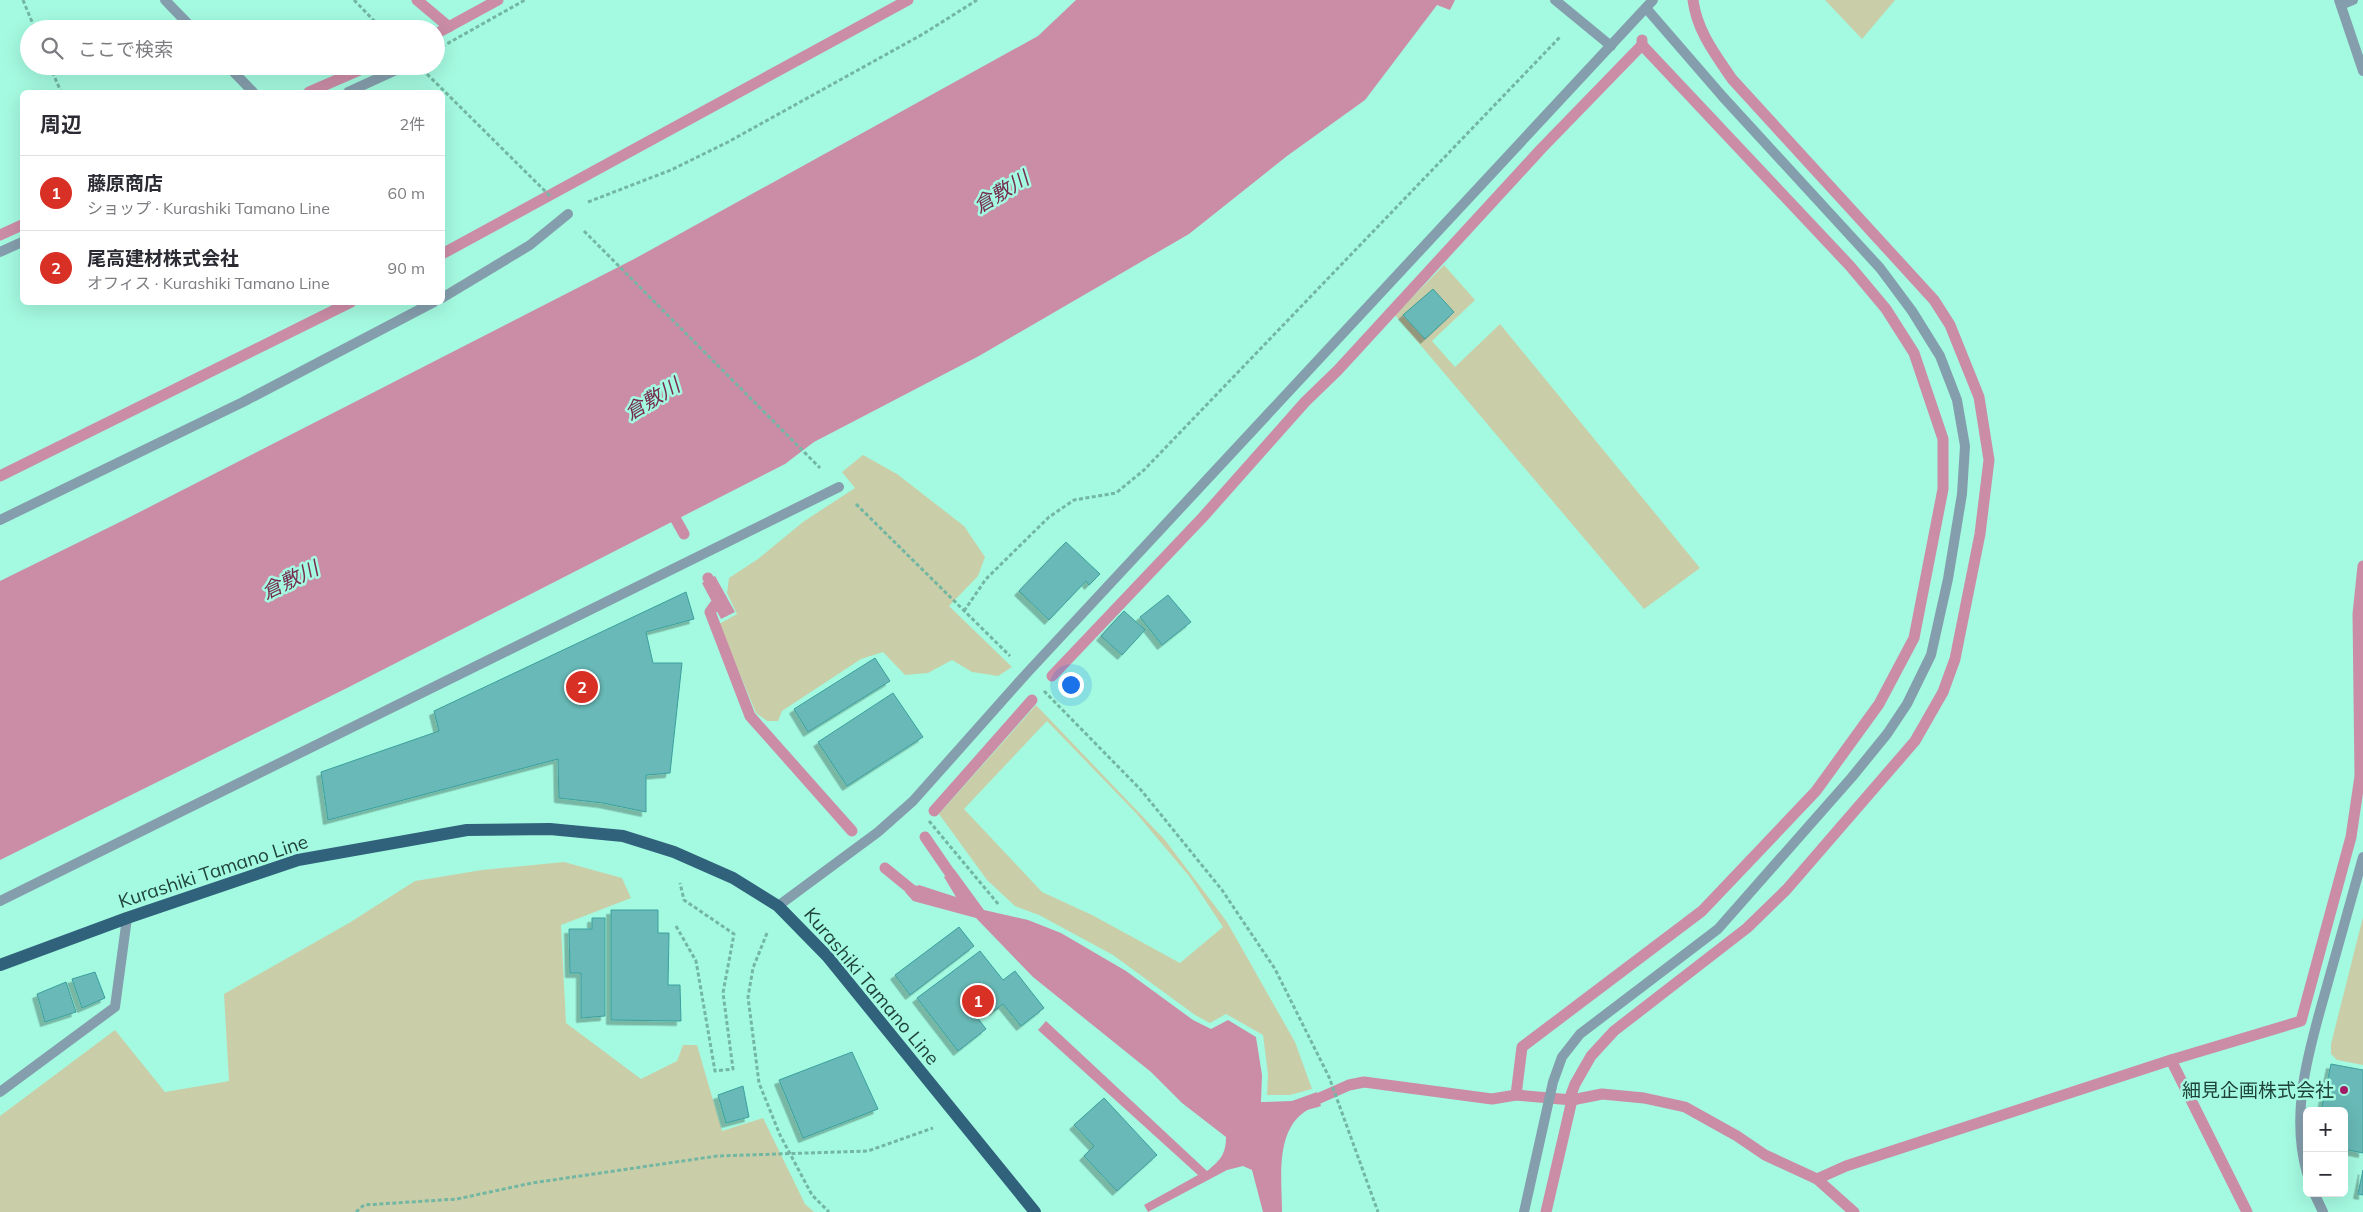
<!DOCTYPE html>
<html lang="ja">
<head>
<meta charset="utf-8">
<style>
  body { margin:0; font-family:Mulish,"Noto Sans JP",sans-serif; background:#f2f2f3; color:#2b2b33 }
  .controls { position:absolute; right:15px; bottom:15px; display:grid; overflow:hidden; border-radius:8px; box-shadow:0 5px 20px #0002 }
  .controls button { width:45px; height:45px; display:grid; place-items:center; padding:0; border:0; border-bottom:1px solid #e1e1e2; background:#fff; color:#2b2b33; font:25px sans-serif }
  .you { position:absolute; left:1070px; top:684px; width:18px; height:18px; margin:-12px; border:4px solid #fff; border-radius:50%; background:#1a73e8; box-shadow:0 0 0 8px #1a73e833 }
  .badge { display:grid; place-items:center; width:32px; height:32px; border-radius:50%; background:#d93025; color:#fff; font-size:16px; font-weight:700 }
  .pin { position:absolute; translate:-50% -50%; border:2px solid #fff; box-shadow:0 1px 5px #0006 }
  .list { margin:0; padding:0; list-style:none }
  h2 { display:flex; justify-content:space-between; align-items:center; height:65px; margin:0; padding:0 20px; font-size:21px }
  h2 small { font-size:16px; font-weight:400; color:#7c7c81 }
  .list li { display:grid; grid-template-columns:32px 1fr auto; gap:15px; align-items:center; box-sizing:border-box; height:75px; padding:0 20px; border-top:1px solid #e1e1e2 }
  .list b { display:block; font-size:19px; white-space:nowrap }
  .list p { margin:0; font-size:16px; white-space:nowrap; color:#7c7c81 }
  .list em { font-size:16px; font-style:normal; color:#7c7c81 }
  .icon { flex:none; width:28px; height:28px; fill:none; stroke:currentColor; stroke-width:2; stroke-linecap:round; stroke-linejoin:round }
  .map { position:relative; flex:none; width:2363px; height:1212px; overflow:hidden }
  .search { position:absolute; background:#fff; box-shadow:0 5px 20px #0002; left:20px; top:20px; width:425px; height:55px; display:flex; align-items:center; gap:12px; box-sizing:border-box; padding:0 18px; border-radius:28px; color:#7c7c81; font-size:19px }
  .panel { position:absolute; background:#fff; box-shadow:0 5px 20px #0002; left:20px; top:90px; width:425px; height:215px; border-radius:8px }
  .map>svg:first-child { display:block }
</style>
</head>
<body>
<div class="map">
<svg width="2363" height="1212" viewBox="0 0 2363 1212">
  <defs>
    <filter id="shadow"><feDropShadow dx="-4.5" dy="4.5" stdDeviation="0" flood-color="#0004"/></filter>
  </defs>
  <rect width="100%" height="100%" fill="#a4fae0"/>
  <g fill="#c9cea9" fill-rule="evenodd">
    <polygon points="1825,0 1895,0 1862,39"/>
    <polygon points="1444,265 1475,300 1432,341 1455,367 1500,324 1700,568 1644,609 1395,315"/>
    <polygon points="863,455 897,474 964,526 985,557 978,576 949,606 1012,667 998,676 972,672 952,660 928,673 905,675 883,652 861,659 782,711 778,721 767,721 756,713 719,624 737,614 727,593 729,578 758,559 803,522 855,488 842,472"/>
    <path d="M1036 705 1165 840 1227 922 1295 1042 1312 1089 1290 1095H1267L1268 1074 1263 1035 1226 1014 1210 1023 1195 1015 1113 955 1039 915 1015 906 987 880 939 814ZM1047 721 1136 813 1189 876 1223 927 1180 963 1092 915 1042 892 964 809Z"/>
    <polygon points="564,862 622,878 631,898 561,925 566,1023 641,1079 677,1061 683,1045 697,1045 722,1131 763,1118 805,1204 814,1212 0,1212 0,1116 115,1030 165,1092 229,1081 224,994 349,923 415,881 482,870"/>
    <polygon points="2363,917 2363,1065 2337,1060 2331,1054 2331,1044"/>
  </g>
  <g fill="#cb8da6">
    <polygon points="1076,0 1455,0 1450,10 1437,5 1365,100 1287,156 1189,234 979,356 814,442 785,464 347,688 0,860 0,581 124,520 636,258 1038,36"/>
    <polygon points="715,576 735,612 721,619 702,583"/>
    <path d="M954 869 984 910 1028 920 1061 933 1126 971 1193 1020 1211 1029 1228 1020 1256 1037 1262 1075 1261 1102 1292 1101 1317 1092 1321 1106C1316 1108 1307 1109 1303 1113 1275 1134 1282 1181 1282 1212H1263L1252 1170 1243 1166 1227 1170 1148 1212 1144 1205 1198 1175 1038 1030 1046 1021 1207 1171C1220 1161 1226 1154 1226 1137L1182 1103 1151 1072 1033 977 976 918 913 901 905 892 919 885 956 897 944 877Z"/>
  </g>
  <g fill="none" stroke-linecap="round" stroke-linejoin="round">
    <g stroke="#cb8da6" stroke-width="11">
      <polyline points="417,0 449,27"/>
      <polyline points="441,31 498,0"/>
      <polyline points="309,92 369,66"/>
      <polyline points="0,235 22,225"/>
      <polyline points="442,254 908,0"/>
      <polyline points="0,476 351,302"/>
      <polyline points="669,507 684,534"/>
      <polyline points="708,578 721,603 715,605 710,612 750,716 852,831"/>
      <polyline points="1052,676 1203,517 1305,402 1338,370 1541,149 1642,45"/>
      <polyline points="934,811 1032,700"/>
      <polyline points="925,837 958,885"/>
      <polyline points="885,868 912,890 925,894"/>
      <polyline points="2171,1060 2301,1021 2351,837 2360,776 2358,614 2363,566"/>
      <path d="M1569 1100 1575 1084 1591 1056 1614 1031 1747 928 1787 889 1915 741 1943 692 1955 659 1980 534 1989 460 1979 397 1950 325 1934 300 1732 79C1715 54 1697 31 1693 0"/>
      <polyline points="1572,1100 1602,1094 1644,1098 1685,1107 1737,1136 1765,1155 1817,1179 1854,1212"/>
      <polyline points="1306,1104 1349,1085 1364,1082 1492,1099 1516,1095"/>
      <polyline points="1817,1179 1846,1166 2171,1060 2247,1212"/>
      <polyline points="1546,1212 1572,1100 1516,1095 1522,1047 1702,911 1816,791 1879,704 1914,638 1943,489 1943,439 1914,353 1886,309 1850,266 1642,45 1642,40"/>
    </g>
  </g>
  <g fill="#67b9b7" stroke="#3c9f9d" filter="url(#shadow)">
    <polygon points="1433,289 1454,312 1425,339 1403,315"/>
    <polygon points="1066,542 1100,574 1089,585 1086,581 1049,620 1019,591"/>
    <polygon points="686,592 694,619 646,632 653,663 682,663 670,773 646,775 646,812 603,803 559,798 558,759 328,820 321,772 439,731 434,711"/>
    <polygon points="1168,595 1191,622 1162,645 1140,617"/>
    <polygon points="1124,611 1145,630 1122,655 1101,636"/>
    <polygon points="875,658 890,681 808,732 794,709"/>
    <polygon points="893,693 923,737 847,786 818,742"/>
    <polygon points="611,910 658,910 658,933 669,933 668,985 680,985 681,1021 611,1020"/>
    <polygon points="592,918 605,918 605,1016 581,1018 581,973 570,973 569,929 592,929"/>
    <polygon points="959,927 974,946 910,995 895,975"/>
    <polygon points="980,951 1003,980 1015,971 1044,1008 1021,1026 1003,1004 994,1011 987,1003 974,1013 986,1029 958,1051 917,998"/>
    <polygon points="95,972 105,998 82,1008 72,979"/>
    <polygon points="66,982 76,1012 45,1022 37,994"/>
    <polygon points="852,1052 878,1109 803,1138 779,1080"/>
    <polygon points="2331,1064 2363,1070 2363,1153 2344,1149 2344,1111 2321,1111"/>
    <polygon points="743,1086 749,1117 726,1123 718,1095"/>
    <polygon points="1104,1098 1157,1155 1117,1191 1084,1156 1094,1146 1074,1125"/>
    <polygon points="2363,1170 2363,1195 2358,1194"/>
  </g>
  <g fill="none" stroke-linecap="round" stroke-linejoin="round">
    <g stroke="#73b6a2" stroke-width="3" stroke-dasharray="4 2.5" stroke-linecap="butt">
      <polyline points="23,0 35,29"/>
      <polyline points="354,0 382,29"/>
      <polyline points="436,50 525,0"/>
      <polyline points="50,66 61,92"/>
      <polyline points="427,74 550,196"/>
      <polyline points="588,202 671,170 728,142 923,34 977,0"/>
      <polyline points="584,231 820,468"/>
      <polyline points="856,504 1010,656"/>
      <polyline points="964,611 986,579 1049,517 1074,500 1116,493 1144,470 1560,37"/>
      <polyline points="1044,691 1141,790 1222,890 1275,969 1329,1077 1378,1212"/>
      <polyline points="929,821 999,905"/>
      <polyline points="676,926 696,961 715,1071 733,1069 723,993 734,934 684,900 680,883"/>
      <polyline points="767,933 753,968 748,997 759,1083 780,1135 812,1195 829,1212"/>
      <polyline points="356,1212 364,1205 457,1199 532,1183 717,1156 868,1151 933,1128"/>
    </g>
    <g stroke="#859ead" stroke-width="10">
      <polyline points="165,0 193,29"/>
      <polyline points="1555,0 1611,46"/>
      <polyline points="2339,0 2363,71"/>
      <polyline points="2341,5 2353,0"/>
      <polyline points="228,66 253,92"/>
      <polyline points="348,92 405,66"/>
      <polyline points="0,252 22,242"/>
      <polyline points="442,298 530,245 568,214"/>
      <polyline points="0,520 243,402 434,302"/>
      <polyline points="0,901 839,487"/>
      <polyline points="778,906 878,832 913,801 1027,673 1653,0"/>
      <polyline points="0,1092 115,1007 127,918"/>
      <path d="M2307 1173C2288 1108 2313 1037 2330 975 2341 935 2352 896 2363 857"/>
      <polyline points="2314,1193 2323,1212"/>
      <polyline points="1524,1212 1553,1082 1562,1057 1580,1034 1718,929 1852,777 1887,734 1907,704 1931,655 1948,579 1962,494 1965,446 1957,400 1940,356 1912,311 1880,268 1723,97 1646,8"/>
    </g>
    <polyline stroke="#30627c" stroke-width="12" points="0,965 127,918 298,860 467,830 550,829 623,836 674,852 733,878 778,906 827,956 1035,1212"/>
  </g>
  <circle fill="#a31b66" stroke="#a4fae0" stroke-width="2" cx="2344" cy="1090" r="5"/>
  <g text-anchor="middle" stroke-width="5" stroke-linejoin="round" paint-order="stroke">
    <g font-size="19" fill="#1f4339" stroke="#a4fae0">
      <text transform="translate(213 871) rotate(-18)" y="7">Kurashiki Tamano Line</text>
      <text transform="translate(872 986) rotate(50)" y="7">Kurashiki Tamano Line</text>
    </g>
    <g font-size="19" fill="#1f4339" stroke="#a4fae0" text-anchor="end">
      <text x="2334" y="1097">細見企画株式会社</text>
    </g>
    <g font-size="20" font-style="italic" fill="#762c50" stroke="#a4fae0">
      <text transform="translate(1001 192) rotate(-31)" y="7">倉敷川</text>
      <text transform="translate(652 399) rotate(-31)" y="7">倉敷川</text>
      <text transform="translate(290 580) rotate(-26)" y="7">倉敷川</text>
    </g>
  </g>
</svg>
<div class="controls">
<button>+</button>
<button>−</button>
</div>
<div class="you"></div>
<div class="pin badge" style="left:978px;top:1001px">1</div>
<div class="pin badge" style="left:582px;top:687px">2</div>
<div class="search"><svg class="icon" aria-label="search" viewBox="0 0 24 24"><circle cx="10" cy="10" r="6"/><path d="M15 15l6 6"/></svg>ここで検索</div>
<section class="panel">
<h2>周辺<small>2件</small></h2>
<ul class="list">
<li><span class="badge">1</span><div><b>藤原商店</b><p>ショップ · Kurashiki Tamano Line</p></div><em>60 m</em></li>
<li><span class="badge">2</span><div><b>尾高建材株式会社</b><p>オフィス · Kurashiki Tamano Line</p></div><em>90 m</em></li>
</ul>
</section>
</div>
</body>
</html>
